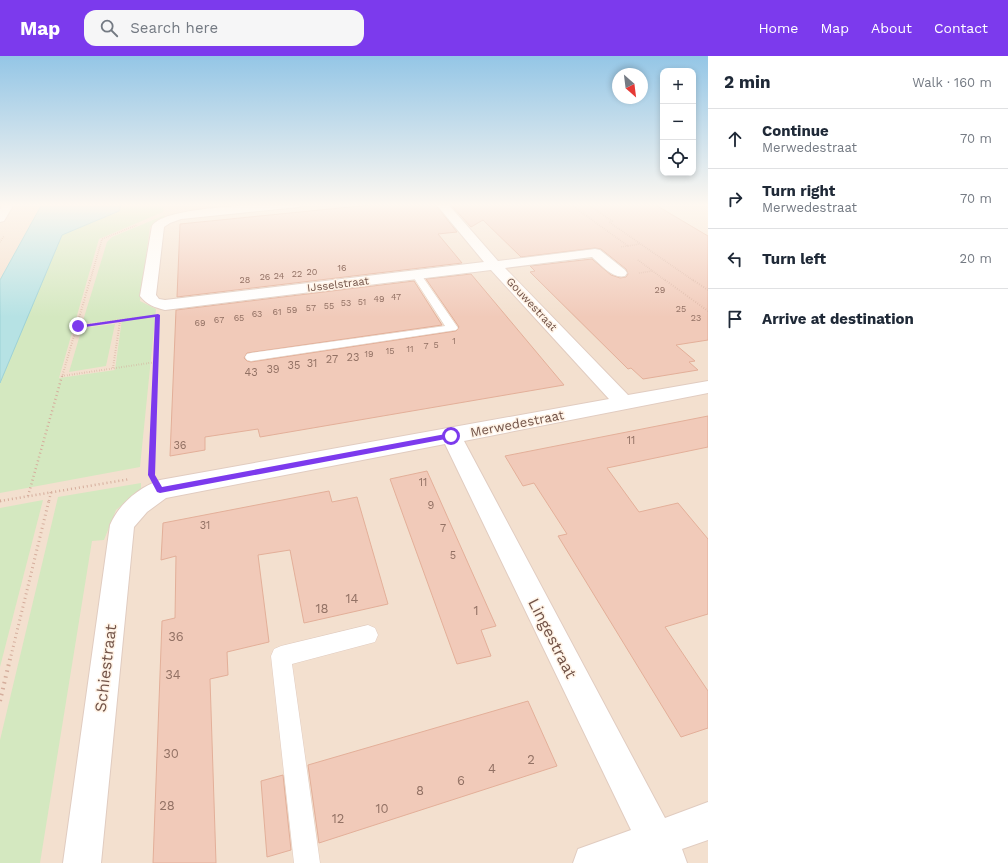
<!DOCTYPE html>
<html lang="en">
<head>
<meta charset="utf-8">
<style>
  body { margin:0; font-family:"Work Sans",sans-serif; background:#f6f6f7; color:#1f2937 }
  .controls { position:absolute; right:12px; top:12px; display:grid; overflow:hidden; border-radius:8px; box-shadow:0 2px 6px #0003 }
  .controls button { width:36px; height:36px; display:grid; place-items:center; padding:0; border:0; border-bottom:1px solid #e0e1e3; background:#fff; color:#1f2937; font:20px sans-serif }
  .compass { position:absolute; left:612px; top:12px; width:36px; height:36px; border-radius:50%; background:#fff; box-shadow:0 2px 6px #0003; rotate:152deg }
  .stop { position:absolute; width:12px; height:12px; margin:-9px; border:3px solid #7c3aed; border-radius:50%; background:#fff }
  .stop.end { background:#7c3aed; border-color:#fff; box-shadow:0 1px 4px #0008 }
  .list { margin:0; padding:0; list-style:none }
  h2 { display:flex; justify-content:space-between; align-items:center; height:52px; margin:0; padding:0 16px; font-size:17px }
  h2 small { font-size:13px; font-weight:400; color:#747a83 }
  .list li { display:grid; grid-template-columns:26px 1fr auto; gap:12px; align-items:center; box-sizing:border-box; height:60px; padding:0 16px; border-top:1px solid #e0e1e3 }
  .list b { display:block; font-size:15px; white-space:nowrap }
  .list p { margin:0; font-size:13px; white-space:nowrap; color:#747a83 }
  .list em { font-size:13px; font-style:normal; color:#747a83 }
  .icon { flex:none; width:22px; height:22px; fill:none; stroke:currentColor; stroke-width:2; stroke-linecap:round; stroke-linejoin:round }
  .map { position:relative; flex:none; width:708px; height:807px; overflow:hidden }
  header { display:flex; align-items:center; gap:24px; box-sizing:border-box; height:56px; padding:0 20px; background:#7c3aed; color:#fff }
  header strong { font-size:19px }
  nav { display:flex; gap:22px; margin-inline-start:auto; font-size:14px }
  .search { width:280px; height:36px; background:#f6f6f7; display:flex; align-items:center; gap:10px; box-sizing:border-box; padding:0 14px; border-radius:12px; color:#747a83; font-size:15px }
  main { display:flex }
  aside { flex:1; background:#fff }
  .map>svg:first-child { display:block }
</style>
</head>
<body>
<header>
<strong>Map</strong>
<div class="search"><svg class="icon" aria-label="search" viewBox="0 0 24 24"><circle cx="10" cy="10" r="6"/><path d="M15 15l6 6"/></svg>Search here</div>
<nav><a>Home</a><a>Map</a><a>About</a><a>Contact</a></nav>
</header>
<main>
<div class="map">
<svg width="708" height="807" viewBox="0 0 708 807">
  <rect width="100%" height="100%" fill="#fcefe0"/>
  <rect fill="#f3e0cf" x="0" y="148" width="708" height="659"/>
  <g fill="#d4e8c0">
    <polygon points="121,148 164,148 163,156 99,183 59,322 115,314 122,263 82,268 107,186 112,181 165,159 163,162 150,171 140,245 156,253 140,411 0,437 0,327 62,179 119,155"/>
    <polygon points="115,268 106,310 69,316 82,272"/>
    <polygon points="141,427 141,433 116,454 104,484 92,485 40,807 0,807 0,684 58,441"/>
    <polygon points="43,444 0,611 0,452"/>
  </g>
  <polygon fill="#b6e2e4" stroke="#9cd2d6" points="42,148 121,148 119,155 62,179 0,327 0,224"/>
  <g fill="#f1cab9" stroke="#e3af99">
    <polygon points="380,148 435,148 457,176 438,178 462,207 177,241 180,168"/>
    <polygon points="450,148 654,148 708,180 708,284 676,289 695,305 689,306 698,314 643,323 631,312 628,313 530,216 535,215 530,210 592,203 611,219 620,222 626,221 628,218 626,213 601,193 595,192 521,201 483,164 471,171"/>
    <polygon points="471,218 564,329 260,381 258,373 205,381 205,394 170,400 176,254 414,225 442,269 247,297 244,302 247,305 251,306 456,275 459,271 426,223"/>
    <polygon points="708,360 708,391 607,412 639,456 678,447 708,483 708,558 665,571 708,635 708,672 681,681 558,480 567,478 534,427 523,430 505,400"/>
    <polygon points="427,415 496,570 481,574 491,600 457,608 390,423"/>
    <polygon points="329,435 332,446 357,441 388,548 304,567 290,494 258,499 269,586 227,596 228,619 210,623 216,807 153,807 162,565 175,562 176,500 161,504 163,467"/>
    <polygon points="528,645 557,710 319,787 308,709"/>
    <polygon points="283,719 291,794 267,801 261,725"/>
  </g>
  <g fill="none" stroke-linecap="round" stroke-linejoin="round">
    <defs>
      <g id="service">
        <polygon points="417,216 420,217 458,272 456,274 251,305 247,304 245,301 247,298 251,297 445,270 412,219"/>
        <polygon points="368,569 375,572 378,579 375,586 292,608 320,807 294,807 271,600 274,593 281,590"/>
      </g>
      <path id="minor" d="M260 148H304L299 151 181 163 170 167 164 171 156 239 159 243 165 244 484 206 436 148H448L498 205 595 193 600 194 625 214 627 217 625 220C613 223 601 209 592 201L505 212 628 339 708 325V337L464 385 665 762 708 746V784L682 793 687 807H573L578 793 631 774 445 388 166 442 147 456 134 471 101 807H63L110 469C119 448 138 432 160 424L609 343 491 214 165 254C154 251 147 249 140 240L152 170C164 152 237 151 260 148Z"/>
      <polygon id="tertiary" points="3,148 14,148 4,165 0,166 0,153"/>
    </defs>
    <use href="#service" stroke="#e1ccc0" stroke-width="1"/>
    <use href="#minor" stroke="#e1ccc0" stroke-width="2"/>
    <use href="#tertiary" stroke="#e1ccc0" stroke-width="2"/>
    <g stroke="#d5ad9c" stroke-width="1.5" stroke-dasharray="0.5 1.5" stroke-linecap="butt">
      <polyline points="570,148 628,190 620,191"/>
      <polyline points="587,148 612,165 609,166 694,225"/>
      <polyline points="0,186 4,180"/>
      <polyline points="628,190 640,188"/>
      <polyline points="638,204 666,225"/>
      <polyline points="639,217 652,215"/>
      <polyline points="90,225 102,183 137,169"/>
    </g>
    <g stroke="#d5ad9c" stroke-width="2" stroke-dasharray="0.5 2" stroke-linecap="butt">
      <polyline points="665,224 708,255"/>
      <polyline points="693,224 708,234"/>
      <polyline points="78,270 143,261"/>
      <polyline points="113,312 120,265"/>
      <polyline points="62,320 156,306"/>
      <polyline points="62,321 90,224"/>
      <polyline points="155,321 157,267"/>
    </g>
    <g stroke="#d5ad9c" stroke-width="2.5" stroke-dasharray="1 3" stroke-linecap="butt">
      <polyline points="152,412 155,320"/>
      <polyline points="28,440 62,320"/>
      <polyline points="0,445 130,423"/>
      <polyline points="49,445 51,436"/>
    </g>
    <g stroke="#d5ad9c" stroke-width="3" stroke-dasharray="1 3.5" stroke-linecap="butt">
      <polyline points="0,445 3,444"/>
      <polyline points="10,604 49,444"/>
    </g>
    <polyline stroke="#d5ad9c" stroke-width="4" stroke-dasharray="1.5 4.5" stroke-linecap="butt" points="0,645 10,603"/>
    <use href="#service" fill="#fff" fill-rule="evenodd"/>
    <use href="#minor" fill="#fff" fill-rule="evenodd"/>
    <use href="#tertiary" fill="#fff" fill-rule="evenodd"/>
  </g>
  <linearGradient id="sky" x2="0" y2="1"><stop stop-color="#94c6e6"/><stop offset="0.57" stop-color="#fef8f1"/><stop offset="1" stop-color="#fef8f1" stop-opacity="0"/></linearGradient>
  <rect width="708" height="261" fill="url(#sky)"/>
  <polygon fill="#7c3aed" points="158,258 160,259 155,419 162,431 451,377 454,380 451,382 160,437 157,436 148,419 155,261 78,272 75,270"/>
  <g text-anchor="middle" stroke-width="3" stroke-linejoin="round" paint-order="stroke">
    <g font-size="9" fill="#927164">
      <text x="342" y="215">16</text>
      <text x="312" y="219">20</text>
      <text x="297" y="221">22</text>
      <text x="279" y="223">24</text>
      <text x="265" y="224">26</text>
      <text x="245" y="227">28</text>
      <text x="660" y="237">29</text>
      <text x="396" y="244">47</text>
      <text x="379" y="246">49</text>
      <text x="362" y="249">51</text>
      <text x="346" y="250">53</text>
      <text x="329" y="253">55</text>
      <text x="311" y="255">57</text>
      <text x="681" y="256">25</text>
      <text x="292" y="257">59</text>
      <text x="277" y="259">61</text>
      <text x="257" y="261">63</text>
      <text x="239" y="265">65</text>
      <text x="696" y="265">23</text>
      <text x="219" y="267">67</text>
      <text x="200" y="270">69</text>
      <text x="454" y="288">1</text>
      <text x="436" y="292">5</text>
      <text x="426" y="293">7</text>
      <text x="410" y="296">11</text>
      <text x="390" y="298">15</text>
      <text x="369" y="301">19</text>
    </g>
    <g font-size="11" fill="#725348" stroke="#fff3e6">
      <text transform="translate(338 228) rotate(-7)" y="4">IJsselstraat</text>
      <text transform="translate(532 248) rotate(47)" y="4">Gouwestraat</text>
    </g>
    <g font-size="11" fill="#927164">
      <text x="353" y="305">23</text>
      <text x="332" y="307">27</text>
      <text x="312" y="311">31</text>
      <text x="294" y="313">35</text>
      <text x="273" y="317">39</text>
      <text x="251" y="320">43</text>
      <text x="631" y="388">11</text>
      <text x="180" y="393">36</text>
      <text x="423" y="430">11</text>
      <text x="431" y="453">9</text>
      <text x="205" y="473">31</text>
      <text x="443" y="476">7</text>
      <text x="453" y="503">5</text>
    </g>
    <g font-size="13" fill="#725348" stroke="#fff3e6">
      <text transform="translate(517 367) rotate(-11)" y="5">Merwedestraat</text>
    </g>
    <g font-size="13" fill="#927164">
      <text x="352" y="547">14</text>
      <text x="322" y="557">18</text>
      <text x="476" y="559">1</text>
      <text x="176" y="585">36</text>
      <text x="173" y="623">34</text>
      <text x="171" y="702">30</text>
      <text x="531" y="708">2</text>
      <text x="492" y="717">4</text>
      <text x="461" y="729">6</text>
      <text x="420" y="739">8</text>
      <text x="167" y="754">28</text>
      <text x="382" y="757">10</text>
      <text x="338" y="767">12</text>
    </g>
    <g font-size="16" fill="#725348" stroke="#fff3e6">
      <text transform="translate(553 582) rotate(63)" y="6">Lingestraat</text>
      <text transform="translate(105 612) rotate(-83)" y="6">Schiestraat</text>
    </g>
  </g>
</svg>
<div class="controls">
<button>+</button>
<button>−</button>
<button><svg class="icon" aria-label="locate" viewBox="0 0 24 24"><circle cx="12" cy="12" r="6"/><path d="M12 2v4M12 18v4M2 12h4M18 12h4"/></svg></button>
</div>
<svg class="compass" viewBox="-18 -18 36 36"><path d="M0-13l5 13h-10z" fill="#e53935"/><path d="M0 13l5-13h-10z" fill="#747a83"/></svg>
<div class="stop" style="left:451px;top:380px"></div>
<div class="stop end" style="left:78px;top:270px"></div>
</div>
<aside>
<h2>2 min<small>Walk · 160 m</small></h2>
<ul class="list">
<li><svg class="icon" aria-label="ahead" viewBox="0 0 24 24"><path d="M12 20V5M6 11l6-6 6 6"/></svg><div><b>Continue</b><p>Merwedestraat</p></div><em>70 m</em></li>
<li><svg class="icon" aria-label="right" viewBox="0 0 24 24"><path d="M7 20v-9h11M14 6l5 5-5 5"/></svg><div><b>Turn right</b><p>Merwedestraat</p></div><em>70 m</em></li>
<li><svg class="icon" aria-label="left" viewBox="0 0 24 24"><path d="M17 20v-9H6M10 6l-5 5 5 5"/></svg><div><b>Turn left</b></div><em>20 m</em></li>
<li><svg class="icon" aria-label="arrive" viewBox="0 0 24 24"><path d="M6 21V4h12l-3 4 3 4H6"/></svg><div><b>Arrive at destination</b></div></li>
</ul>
</aside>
</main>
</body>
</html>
